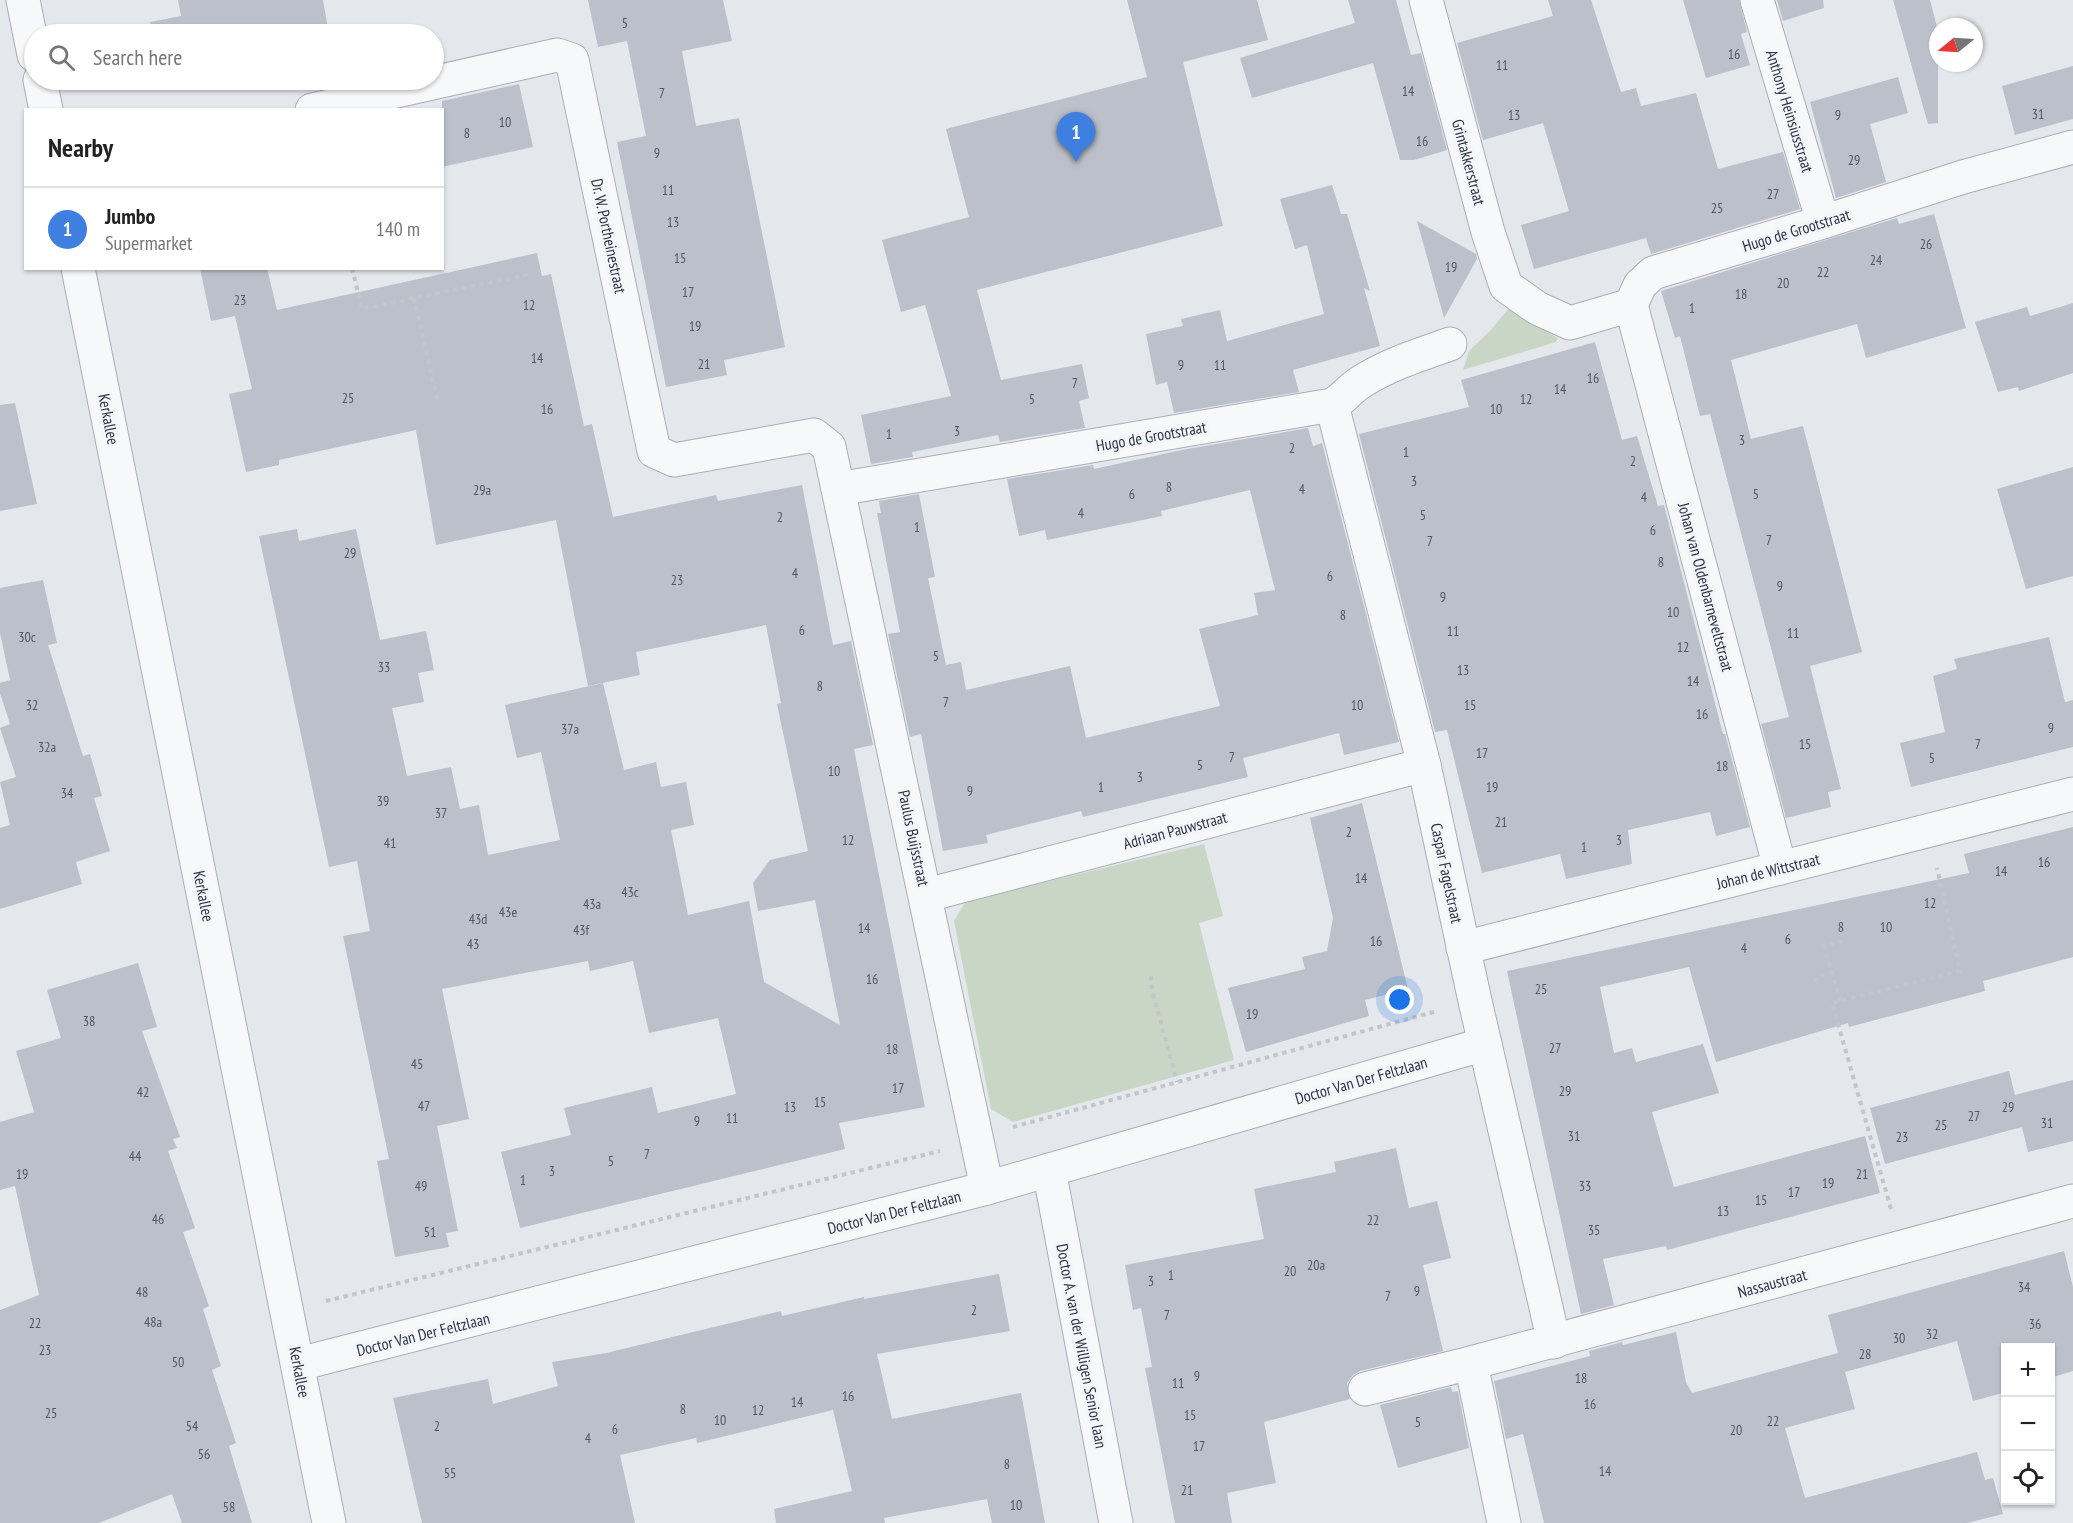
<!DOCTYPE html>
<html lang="en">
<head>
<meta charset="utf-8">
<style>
  body { margin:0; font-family:"PT Sans Narrow",sans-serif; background:#f2f2f2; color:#222 }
  .controls { position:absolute; right:18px; bottom:18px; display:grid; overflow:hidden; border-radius:0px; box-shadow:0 2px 4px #0004 }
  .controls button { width:54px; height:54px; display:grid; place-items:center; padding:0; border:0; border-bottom:2px solid #e0e0e0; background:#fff; color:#222; font:30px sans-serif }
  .compass { position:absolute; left:1929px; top:18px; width:54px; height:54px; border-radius:50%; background:#fff; box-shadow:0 2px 4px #0004; rotate:252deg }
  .you { position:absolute; left:1400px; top:1000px; width:21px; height:21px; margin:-15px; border:4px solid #fff; border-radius:50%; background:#1a73e8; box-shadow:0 0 0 9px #1a73e833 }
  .badge { display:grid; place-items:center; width:39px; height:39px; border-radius:50%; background:#111827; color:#fff; font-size:20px; font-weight:700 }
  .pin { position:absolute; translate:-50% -50px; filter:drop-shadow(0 2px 3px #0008) }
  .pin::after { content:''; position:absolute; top:32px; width:21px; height:18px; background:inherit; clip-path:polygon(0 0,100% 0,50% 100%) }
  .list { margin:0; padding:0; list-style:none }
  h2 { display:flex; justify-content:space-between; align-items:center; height:78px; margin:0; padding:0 24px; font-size:26px }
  h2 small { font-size:20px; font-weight:400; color:#767676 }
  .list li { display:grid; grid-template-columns:39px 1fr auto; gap:18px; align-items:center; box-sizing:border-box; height:84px; padding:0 24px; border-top:2px solid #e0e0e0 }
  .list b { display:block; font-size:22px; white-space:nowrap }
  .list p { margin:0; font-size:20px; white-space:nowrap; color:#767676 }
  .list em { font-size:20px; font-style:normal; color:#767676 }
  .icon { flex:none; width:33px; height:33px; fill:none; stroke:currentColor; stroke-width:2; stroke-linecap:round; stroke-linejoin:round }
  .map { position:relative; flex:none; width:2073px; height:1523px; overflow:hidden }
  .search { position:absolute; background:#fff; box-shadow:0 2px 4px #0004; left:24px; top:24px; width:420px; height:66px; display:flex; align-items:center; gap:15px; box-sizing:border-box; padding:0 21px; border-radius:33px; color:#767676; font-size:22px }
  .panel { position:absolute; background:#fff; box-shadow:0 2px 4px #0004; left:24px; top:108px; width:420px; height:162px; border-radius:0px }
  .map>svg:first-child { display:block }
</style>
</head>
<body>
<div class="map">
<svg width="2073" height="1523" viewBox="0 0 2073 1523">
  <rect width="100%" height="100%" fill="#e4e7ec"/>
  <g fill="#c9d6c5">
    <polygon points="1508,309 1558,338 1556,342 1463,370 1469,351 1492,329"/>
    <polygon points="1204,844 1223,916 1199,923 1234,1060 1013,1122 991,1109 954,921 966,901"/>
  </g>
  <g fill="#bbc0ca">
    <polygon points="178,0 323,0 329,34 153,34 150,22 181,16"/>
    <polygon points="588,0 723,0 732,41 682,51 696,126 739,118 785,347 724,360 727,375 666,387 617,142 646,136 627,41 598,47"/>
    <polygon points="1127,0 1257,0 1268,40 1183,62 1223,226 977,290 1001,380 1082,364 1089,398 1079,401 1085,428 1000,442 998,435 912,452 913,457 871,464 861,415 951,396 925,305 901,312 882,240 969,217 946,129 1147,77"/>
    <polygon points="1348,0 1396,0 1411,55 1421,53 1447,150 1444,151 1414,160 1400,160 1373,63 1252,98 1240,58 1355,23"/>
    <polygon points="1548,0 1591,0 1621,92 1636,88 1641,106 1696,93 1718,169 1783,152 1800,209 1651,254 1646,238 1534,269 1521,225 1569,211 1543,123 1483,140 1457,43 1553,16"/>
    <polygon points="1683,0 1739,0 1747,32 1741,34 1750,65 1706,78"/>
    <polygon points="1777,0 1823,0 1824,8 1783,21"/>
    <polygon points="1893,0 1930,0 1938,31 1938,123 1928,124"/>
    <polygon points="2073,66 2073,119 2015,135 2002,86"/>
    <polygon points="1898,77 1908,113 1870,124 1886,182 1836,198 1810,102"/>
    <polygon points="519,84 533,147 442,167 442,101"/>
    <polygon points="1332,185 1341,214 1347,214 1370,291 1364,288 1380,346 1293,370 1299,392 1174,413 1167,382 1156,385 1146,334 1183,326 1181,319 1220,310 1227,341 1324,314 1307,245 1295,249 1280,199"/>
    <polygon points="1934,214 1966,328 1866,358 1857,324 1731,360 1751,439 1803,426 1862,652 1810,666 1841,789 1828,792 1831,807 1786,818 1761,724 1789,717 1710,414 1700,416 1680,336 1675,338 1661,291 1897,218 1899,224"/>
    <polygon points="1417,221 1476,254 1477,259 1444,318"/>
    <polygon points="537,253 542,276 551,274 584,426 592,424 613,517 716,495 718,501 802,485 833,645 851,641 873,745 854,749 925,1107 839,1123 845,1149 520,1228 501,1152 571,1135 564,1108 652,1087 658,1113 736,1094 718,1018 649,1033 633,961 590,971 588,961 442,989 469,1119 437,1126 458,1231 446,1233 449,1247 395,1257 377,1161 389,1159 343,936 370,931 357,861 329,867 259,536 297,529 299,541 356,529 380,640 426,631 434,670 418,673 424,702 392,708 407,776 451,767 460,809 479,805 488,855 560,840 541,752 517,758 505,705 603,683 624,770 656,762 661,787 686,782 694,825 671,830 688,915 749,901 764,982 840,1025 815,900 758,911 753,883 770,860 808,851 777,704 781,703 766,625 636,652 640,675 588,686 556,520 436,545 416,430 279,460 279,465 246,472 229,394 252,389 235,316 211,321 200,268 267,268 277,310"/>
    <polygon points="2073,303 2073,373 2019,391 2018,387 1998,392 1975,322 2027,307 2030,316"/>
    <polygon points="1595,342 1622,440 1637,436 1658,506 1664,505 1723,734 1725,734 1750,827 1716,836 1710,812 1628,830 1632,864 1566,879 1560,854 1482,873 1447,730 1435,732 1359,434 1469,407 1461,380"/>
    <polygon points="15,403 37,504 0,511 0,405"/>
    <polygon points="1308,428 1313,446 1322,443 1399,742 1344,755 1339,733 1243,758 1248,777 1083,817 1081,811 986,835 988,843 943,851 921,734 910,737 888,634 900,632 877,513 881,513 879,501 919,494 935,577 928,578 946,665 961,662 966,690 1070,666 1086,738 1220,706 1199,629 1258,615 1254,593 1275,590 1250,490 1161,511 1162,516 1047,540 1045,530 1019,536 1007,479 1093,465 1094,469 1182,450"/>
    <polygon points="2073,467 2073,576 2026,589 1997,489"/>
    <polygon points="43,580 57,643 48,645 83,756 90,754 102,796 94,798 110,851 76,862 82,884 0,909 0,828 10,825 0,782 16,777 0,728 10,724 0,693 0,683 10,680 0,633 0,588"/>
    <polygon points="2049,637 2065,702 2073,700 2073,747 1911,787 1900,743 1945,732 1933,676 1957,669 1954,659"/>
    <polygon points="1362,803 1408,989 1365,1000 1369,1016 1246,1052 1228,988 1305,969 1302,957 1327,951 1333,918 1310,818"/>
    <polygon points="2073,827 2073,957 1983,981 1985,991 1849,1027 1848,1023 1716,1062 1689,967 1600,987 1614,1053 1632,1048 1636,1062 1703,1044 1719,1093 1652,1112 1674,1187 1865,1136 1880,1193 1667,1250 1666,1246 1603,1259 1614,1305 1581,1314 1507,971 1969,873 1964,854"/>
    <polygon points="138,963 157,1027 142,1031 180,1137 173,1139 177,1148 168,1151 195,1228 183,1232 209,1306 203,1309 221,1366 212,1370 236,1443 229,1446 252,1523 182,1523 172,1494 99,1523 0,1523 0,1310 39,1295 15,1186 0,1190 0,1122 34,1112 16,1051 61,1038 47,990"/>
    <polygon points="2009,1071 2015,1095 2073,1080 2073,1141 2028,1152 2022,1127 1885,1164 1870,1108"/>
    <polygon points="1396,1148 1409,1208 1437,1201 1451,1258 1423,1265 1443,1351 1360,1371 1353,1375 1347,1383 1350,1399 1264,1422 1276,1483 1227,1493 1232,1523 1175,1523 1145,1368 1152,1367 1141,1308 1133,1310 1125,1265 1264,1239 1254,1189 1336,1172 1334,1162"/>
    <polygon points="2064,1251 2073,1287 2073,1371 2050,1378 2050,1347 2006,1347 2006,1392 1973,1401 1957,1341 1845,1372 1855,1409 1785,1428 1805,1498 1977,1452 1985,1480 1993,1478 2003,1514 1967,1523 1544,1523 1523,1434 1506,1439 1494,1381 1590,1356 1589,1351 1622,1342 1623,1345 1676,1332 1686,1382 1692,1393 1838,1353 1828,1315"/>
    <polygon points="999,1274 1010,1331 877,1354 892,1419 1021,1393 1045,1523 992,1523 987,1499 884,1518 885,1523 776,1523 774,1509 852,1491 833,1410 697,1443 696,1438 620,1455 635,1523 422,1523 393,1398 488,1379 493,1404 558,1386 552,1362 606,1353 781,1311 782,1316 864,1297 864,1299"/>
    <polygon points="1451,1387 1452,1392 1458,1391 1469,1448 1398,1468 1380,1405"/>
  </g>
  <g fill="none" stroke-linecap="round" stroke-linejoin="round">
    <defs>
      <g id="minor">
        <polyline points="23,0 34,55"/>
        <polyline points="1426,0 1488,232 1506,286 1537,308 1570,323 1631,305 1640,285 1653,273 1823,222 1963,177 2073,147"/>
        <polyline points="1757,0 1823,222"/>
        <polyline points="40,80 46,110"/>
        <polyline points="312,110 557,55 572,60 654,451 674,460 814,435 829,447 987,1188"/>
        <polyline points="78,268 329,1523"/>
        <polyline points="1631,305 1780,868"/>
        <polyline points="1332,405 1424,765 1475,1001 1554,1342"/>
        <path d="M838 489 1332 405C1343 399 1349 390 1358 384 1386 365 1419 355 1450 344"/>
        <polyline points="927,895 1424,765"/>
        <polyline points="1463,948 2073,794"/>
        <polyline points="1049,1170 1116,1523"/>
        <polyline points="299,1364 987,1188 1485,1044"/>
        <polyline points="1365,1389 1471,1363"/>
        <polyline points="1504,1523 1471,1363 2073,1201"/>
      </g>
    </defs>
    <use href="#minor" stroke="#a9aeb7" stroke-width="35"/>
    <g stroke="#c2c5cb" stroke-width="4" stroke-dasharray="4.5 4.5" stroke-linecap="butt">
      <polyline points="352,268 362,309 531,274"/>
      <polyline points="414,298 437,399"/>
      <polyline points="1824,945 1840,1001"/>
      <polyline points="1821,946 1844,941"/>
      <polyline points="1151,976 1152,990 1177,1082"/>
      <polyline points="1815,982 1816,977 1832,972"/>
      <polyline points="1013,1127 1437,1011"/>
      <polyline points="1891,1209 1832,1003 1960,971 1937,868"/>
      <polyline points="326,1301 940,1151"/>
    </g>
    <use href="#minor" stroke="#f7f8fa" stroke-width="33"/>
  </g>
  <g text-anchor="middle" stroke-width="6" stroke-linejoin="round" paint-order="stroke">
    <g font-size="14" fill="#4f5766">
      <text x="625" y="28">5</text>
      <text x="1734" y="59">16</text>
      <text x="1502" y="70">11</text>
      <text x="1408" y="96">14</text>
      <text x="662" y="98">7</text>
      <text x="2038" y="119">31</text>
      <text x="1514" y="120">13</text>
      <text x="1838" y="120">9</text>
      <text x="505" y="127">10</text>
      <text x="467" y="138">8</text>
      <text x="1422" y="146">16</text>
      <text x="657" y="158">9</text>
      <text x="1854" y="165">29</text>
      <text x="668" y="195">11</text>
      <text x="1773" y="199">27</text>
      <text x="1717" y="213">25</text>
      <text x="673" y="227">13</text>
      <text x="1926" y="249">26</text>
      <text x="680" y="263">15</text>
      <text x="1876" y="265">24</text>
      <text x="1451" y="272">19</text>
      <text x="1823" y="277">22</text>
      <text x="1783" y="288">20</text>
      <text x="688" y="297">17</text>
      <text x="1741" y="299">18</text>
      <text x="240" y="305">23</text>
      <text x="529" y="310">12</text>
      <text x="1692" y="313">1</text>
      <text x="695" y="331">19</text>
      <text x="537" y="363">14</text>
      <text x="704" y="369">21</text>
      <text x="1181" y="370">9</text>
      <text x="1220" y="370">11</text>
      <text x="1593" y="383">16</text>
      <text x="1075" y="388">7</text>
      <text x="1560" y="394">14</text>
      <text x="348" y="403">25</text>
      <text x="1032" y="404">5</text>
      <text x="1526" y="404">12</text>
      <text x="547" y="414">16</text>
      <text x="1496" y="414">10</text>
      <text x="957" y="436">3</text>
      <text x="889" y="439">1</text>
      <text x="1742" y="445">3</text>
      <text x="1292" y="453">2</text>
      <text x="1406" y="457">1</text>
      <text x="1633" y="466">2</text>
      <text x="1414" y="486">3</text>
      <text x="1169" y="492">8</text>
      <text x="1302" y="494">4</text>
      <text x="482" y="495">29a</text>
      <text x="1132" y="499">6</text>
      <text x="1756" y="499">5</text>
      <text x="1644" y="502">4</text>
      <text x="1081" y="518">4</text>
      <text x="1423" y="520">5</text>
      <text x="780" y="522">2</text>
      <text x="917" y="532">1</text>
      <text x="1653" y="535">6</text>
      <text x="1769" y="545">7</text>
      <text x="1430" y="546">7</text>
      <text x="350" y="558">29</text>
      <text x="1661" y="567">8</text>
      <text x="795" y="578">4</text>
      <text x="1330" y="581">6</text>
      <text x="677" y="585">23</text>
      <text x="1780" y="591">9</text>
      <text x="1443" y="602">9</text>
      <text x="1673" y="617">10</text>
      <text x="1343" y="620">8</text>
      <text x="802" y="635">6</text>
      <text x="1453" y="636">11</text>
      <text x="1793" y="638">11</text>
      <text x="27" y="642">30c</text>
      <text x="1683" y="652">12</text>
      <text x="936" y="661">5</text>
      <text x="384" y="672">33</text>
      <text x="1463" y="675">13</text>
      <text x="1693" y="686">14</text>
      <text x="820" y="691">8</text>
      <text x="946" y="707">7</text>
      <text x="32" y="710">32</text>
      <text x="1357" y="710">10</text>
      <text x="1470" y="710">15</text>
      <text x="1702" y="719">16</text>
      <text x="2051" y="733">9</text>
      <text x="570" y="734">37a</text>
      <text x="1805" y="749">15</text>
      <text x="1978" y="749">7</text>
      <text x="47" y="752">32a</text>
      <text x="1482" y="758">17</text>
      <text x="1232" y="762">7</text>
      <text x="1932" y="763">5</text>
      <text x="1200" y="770">5</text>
      <text x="1722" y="771">18</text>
      <text x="834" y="776">10</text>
      <text x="1140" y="782">3</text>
      <text x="1101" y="792">1</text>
      <text x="1492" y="792">19</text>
      <text x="970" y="796">9</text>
      <text x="67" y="798">34</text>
      <text x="383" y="806">39</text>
      <text x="441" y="818">37</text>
      <text x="1501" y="827">21</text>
      <text x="1349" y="837">2</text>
      <text x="848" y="845">12</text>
      <text x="1619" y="845">3</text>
      <text x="390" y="848">41</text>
      <text x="1584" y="852">1</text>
      <text x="2044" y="867">16</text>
      <text x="2001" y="876">14</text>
      <text x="1361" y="883">14</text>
      <text x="630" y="897">43c</text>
      <text x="1930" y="908">12</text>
      <text x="592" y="909">43a</text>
      <text x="508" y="917">43e</text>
      <text x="478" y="924">43d</text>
      <text x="1841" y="932">8</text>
      <text x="1886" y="932">10</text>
      <text x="864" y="933">14</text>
      <text x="581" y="935">43f</text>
      <text x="1788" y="944">6</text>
      <text x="1376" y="946">16</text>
      <text x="473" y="949">43</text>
      <text x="1744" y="953">4</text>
      <text x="872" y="984">16</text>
      <text x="1541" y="994">25</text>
      <text x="1252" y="1019">19</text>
      <text x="89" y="1026">38</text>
      <text x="1555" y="1053">27</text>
      <text x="892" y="1054">18</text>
      <text x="417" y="1069">45</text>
      <text x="898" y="1093">17</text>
      <text x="1565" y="1096">29</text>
      <text x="143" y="1097">42</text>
      <text x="820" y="1107">15</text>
      <text x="424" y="1111">47</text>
      <text x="790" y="1112">13</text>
      <text x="2008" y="1112">29</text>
      <text x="1974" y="1121">27</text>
      <text x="732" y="1123">11</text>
      <text x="697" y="1126">9</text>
      <text x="2047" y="1128">31</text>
      <text x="1941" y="1130">25</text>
      <text x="1574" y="1141">31</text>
      <text x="1902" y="1142">23</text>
      <text x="647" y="1159">7</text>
      <text x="135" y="1161">44</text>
      <text x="611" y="1166">5</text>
      <text x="552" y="1176">3</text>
      <text x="22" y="1179">19</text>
      <text x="1862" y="1179">21</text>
      <text x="523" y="1185">1</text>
      <text x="1828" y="1188">19</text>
      <text x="421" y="1191">49</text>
      <text x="1585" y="1191">33</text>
      <text x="1794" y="1197">17</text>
      <text x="1761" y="1205">15</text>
      <text x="1723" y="1216">13</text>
      <text x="158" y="1224">46</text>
      <text x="1373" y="1225">22</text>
      <text x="1594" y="1235">35</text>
      <text x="430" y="1237">51</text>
      <text x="1316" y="1270">20a</text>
      <text x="1290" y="1276">20</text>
      <text x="1171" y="1280">1</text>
      <text x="1151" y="1286">3</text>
      <text x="2024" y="1292">34</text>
      <text x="1417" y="1296">9</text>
      <text x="142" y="1297">48</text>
      <text x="1388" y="1301">7</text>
      <text x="974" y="1315">2</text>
      <text x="1167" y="1320">7</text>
      <text x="153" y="1327">48a</text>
      <text x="35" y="1328">22</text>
      <text x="2035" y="1329">36</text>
      <text x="1932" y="1339">32</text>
      <text x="1899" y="1343">30</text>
      <text x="45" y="1355">23</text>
      <text x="1865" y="1359">28</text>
      <text x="178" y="1367">50</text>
      <text x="1197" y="1381">9</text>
      <text x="1581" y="1383">18</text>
      <text x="1178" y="1388">11</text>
      <text x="848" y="1401">16</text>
      <text x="797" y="1407">14</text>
      <text x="1590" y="1409">16</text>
      <text x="683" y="1414">8</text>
      <text x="758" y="1415">12</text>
      <text x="51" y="1418">25</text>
      <text x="1190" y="1420">15</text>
      <text x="720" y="1425">10</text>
      <text x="1773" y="1426">22</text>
      <text x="1418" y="1427">5</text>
      <text x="192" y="1431">54</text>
      <text x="437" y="1431">2</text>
      <text x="615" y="1434">6</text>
      <text x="1736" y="1435">20</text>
      <text x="588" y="1443">4</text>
      <text x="1199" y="1451">17</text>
      <text x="204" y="1459">56</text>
      <text x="1007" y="1469">8</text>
      <text x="1605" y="1476">14</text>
      <text x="450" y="1478">55</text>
      <text x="1187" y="1495">21</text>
      <text x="1016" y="1510">10</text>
      <text x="229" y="1512">58</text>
    </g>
    <g font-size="16" fill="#2b3445" stroke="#f4f6f9">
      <text transform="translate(1790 111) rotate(73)" y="6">Anthony Heinsiusstraat</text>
      <text transform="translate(1469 162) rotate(75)" y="6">Grintakkerstraat</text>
      <text transform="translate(1796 230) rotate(-17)" y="6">Hugo de Grootstraat</text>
      <text transform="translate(609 236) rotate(78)" y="6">Dr. W. Portheinestraat</text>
      <text transform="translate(109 419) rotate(79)" y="6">Kerkallee</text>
      <text transform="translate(1151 436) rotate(-10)" y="6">Hugo de Grootstraat</text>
      <text transform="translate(1706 587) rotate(75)" y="6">Johan van Oldenbarneveltstraat</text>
      <text transform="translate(1175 830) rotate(-15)" y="6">Adriaan Pauwstraat</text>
      <text transform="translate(914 838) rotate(78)" y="6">Paulus Buijsstraat</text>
      <text transform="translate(1768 871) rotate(-14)" y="6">Johan de Wittstraat</text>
      <text transform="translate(1447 873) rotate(78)" y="6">Caspar Fagelstraat</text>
      <text transform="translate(204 896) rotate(79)" y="6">Kerkallee</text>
      <text transform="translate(1361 1080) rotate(-16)" y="6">Doctor Van Der Feltzlaan</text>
      <text transform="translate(894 1212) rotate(-14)" y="6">Doctor Van Der Feltzlaan</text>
      <text transform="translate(1772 1283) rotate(-15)" y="6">Nassaustraat</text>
      <text transform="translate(423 1334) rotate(-14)" y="6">Doctor Van Der Feltzlaan</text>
      <text transform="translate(1082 1346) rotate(79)" y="6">Doctor A. van der Willigen Senior laan</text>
      <text transform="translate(300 1372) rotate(79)" y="6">Kerkallee</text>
    </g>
  </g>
</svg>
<div class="controls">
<button>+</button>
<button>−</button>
<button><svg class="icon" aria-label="locate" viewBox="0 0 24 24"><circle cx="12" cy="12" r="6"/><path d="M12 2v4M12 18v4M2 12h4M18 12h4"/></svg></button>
</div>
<svg class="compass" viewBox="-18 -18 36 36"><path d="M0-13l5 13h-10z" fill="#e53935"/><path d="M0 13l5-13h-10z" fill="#767676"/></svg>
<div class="you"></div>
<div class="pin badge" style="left:1076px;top:162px;background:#3f7fe0">1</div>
<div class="search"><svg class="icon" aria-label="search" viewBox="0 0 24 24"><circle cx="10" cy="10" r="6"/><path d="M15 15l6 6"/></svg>Search here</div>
<section class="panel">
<h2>Nearby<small></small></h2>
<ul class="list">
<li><span class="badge" style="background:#3f7fe0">1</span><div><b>Jumbo</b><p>Supermarket</p></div><em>140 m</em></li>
</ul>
</section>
</div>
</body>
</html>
